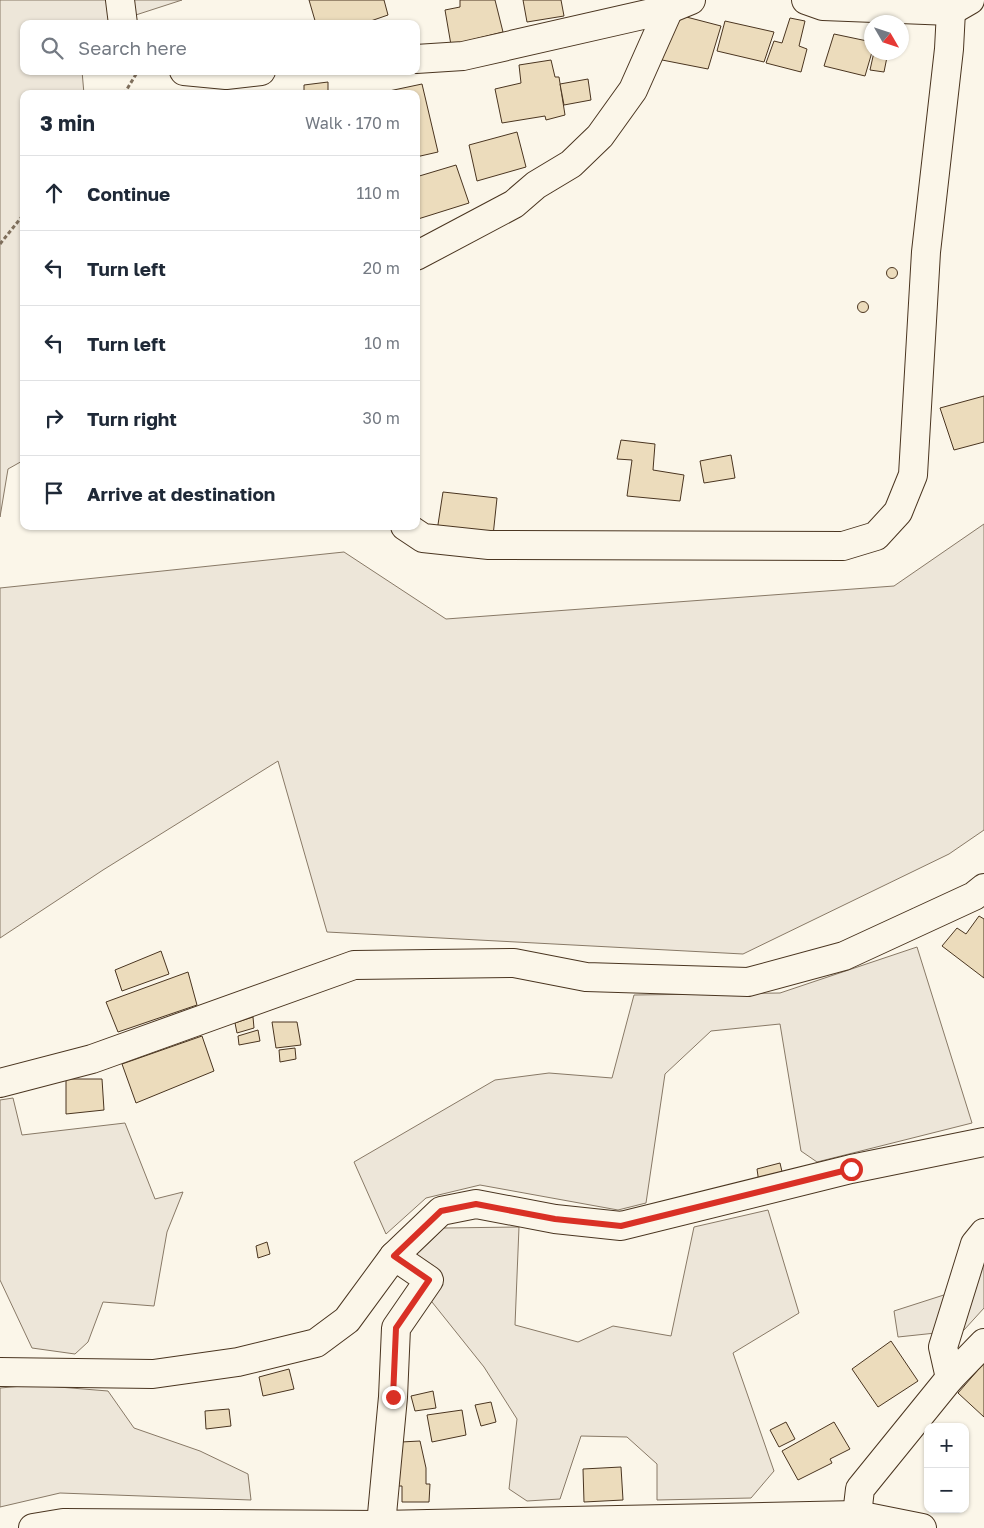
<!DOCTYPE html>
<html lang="en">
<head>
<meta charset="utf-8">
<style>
  body { margin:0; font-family:"Golos Text",sans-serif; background:#f2f2f3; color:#1f2937 }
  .controls { position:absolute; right:15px; bottom:15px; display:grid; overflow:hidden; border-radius:10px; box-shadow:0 1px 4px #0004 }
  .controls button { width:45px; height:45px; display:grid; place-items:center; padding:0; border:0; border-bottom:1px solid #e0e1e3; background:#fff; color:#1f2937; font:25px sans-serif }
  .compass { position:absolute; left:864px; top:15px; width:45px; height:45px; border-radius:50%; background:#fff; box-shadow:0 1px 4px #0004; rotate:129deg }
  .stop { position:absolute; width:15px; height:15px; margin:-11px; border:4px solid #d93025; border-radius:50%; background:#fff }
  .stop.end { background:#d93025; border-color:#fff; box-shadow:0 1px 5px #0008 }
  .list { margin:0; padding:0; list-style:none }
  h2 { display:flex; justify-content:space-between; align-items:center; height:65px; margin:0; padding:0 20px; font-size:21px }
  h2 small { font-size:16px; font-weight:400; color:#747a83 }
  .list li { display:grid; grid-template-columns:32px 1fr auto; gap:15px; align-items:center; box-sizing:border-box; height:75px; padding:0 20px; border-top:1px solid #e0e1e3 }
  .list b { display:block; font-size:19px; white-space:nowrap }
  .list em { font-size:16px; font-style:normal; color:#747a83 }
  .icon { flex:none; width:28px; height:28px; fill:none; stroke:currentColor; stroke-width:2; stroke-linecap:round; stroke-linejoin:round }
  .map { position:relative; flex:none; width:984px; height:1528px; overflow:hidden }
  .search { position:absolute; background:#fff; box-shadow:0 1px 4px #0004; left:20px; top:20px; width:400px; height:55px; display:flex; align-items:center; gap:12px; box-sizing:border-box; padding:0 18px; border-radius:10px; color:#747a83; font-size:19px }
  .panel { position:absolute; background:#fff; box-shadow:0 1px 4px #0004; left:20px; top:90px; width:400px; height:440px; border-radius:10px }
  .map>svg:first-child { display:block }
</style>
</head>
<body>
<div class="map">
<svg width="984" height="1528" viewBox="0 0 984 1528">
  <rect width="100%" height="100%" fill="#fbf6e9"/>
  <g fill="#ede6d9" stroke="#887966">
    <polygon points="0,0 182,0 108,24 24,24 24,71 82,71 84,94 24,94 24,460 8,469 0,517"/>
    <polygon points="984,524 984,830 949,854 743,954 327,932 278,761 103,870 0,938 0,588 344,552 446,619 894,586"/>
    <polygon points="917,947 972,1123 817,1162 801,1151 780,1024 711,1031 665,1074 646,1203 618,1210 480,1185 426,1198 386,1234 354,1162 495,1080 549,1073 612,1078 634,995 780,993"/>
    <polygon points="13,1098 22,1135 125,1123 155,1199 183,1192 167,1232 154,1306 103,1302 88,1342 75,1354 32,1348 0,1280 0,1100"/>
    <polygon points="768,1210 799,1313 733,1353 774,1471 751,1498 657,1500 657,1464 627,1437 581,1436 560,1499 527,1501 509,1489 517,1419 484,1367 428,1297 415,1256 444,1228 519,1227 515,1325 578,1342 613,1326 671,1336 694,1227"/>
    <polygon points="984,1248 984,1308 964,1330 898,1337 894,1311 950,1293"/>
    <polygon points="34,1385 108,1391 134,1428 200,1451 248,1474 251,1500 60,1493 0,1507 0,1388"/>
  </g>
  <g fill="#ecdcbc" stroke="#4a3520">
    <polygon points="309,0 384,0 388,15 362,24 316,24"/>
    <polygon points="460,0 495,0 503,32 451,45 445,10 460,7"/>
    <polygon points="523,0 561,0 564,16 527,22"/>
    <polygon points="671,13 721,26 708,69 657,59"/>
    <polygon points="790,18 805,21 799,46 807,49 801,72 766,63 774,41 782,43"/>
    <polygon points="725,21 774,32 764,62 717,51"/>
    <polygon points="834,34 872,42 872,52 865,76 824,66"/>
    <polygon points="874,52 888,52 884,72 870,70"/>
    <polygon points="551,60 555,77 559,77 565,115 546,120 545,116 502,123 495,89 521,83 519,65"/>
    <polygon points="588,79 591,100 564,105 560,84"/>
    <polygon points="328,82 328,94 304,94 304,85"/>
    <polygon points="422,84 438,152 416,157 416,94 390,94 389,91"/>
    <polygon points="517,132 526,167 477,181 469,145"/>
    <polygon points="456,165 469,203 418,219 416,177"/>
    <circle cx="892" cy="273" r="5.5"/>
    <circle cx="863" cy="307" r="5.5"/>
    <polygon points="984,396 984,442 954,450 940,408"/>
    <polygon points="621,440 655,444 653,470 684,475 680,501 627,496 632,460 617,459"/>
    <polygon points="731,455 735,478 704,483 700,461"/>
    <polygon points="443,492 497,498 493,536 437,531"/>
    <polygon points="979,916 984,919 984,978 942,946 957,928 966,934"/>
    <polygon points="161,951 169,974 122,991 115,970"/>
    <polygon points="188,972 197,1005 118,1032 106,1002"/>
    <polygon points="253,1017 254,1028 237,1033 235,1023"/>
    <polygon points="272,1022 297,1022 301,1045 276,1048"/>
    <polygon points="258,1030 260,1041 239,1045 238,1036"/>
    <polygon points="202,1036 214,1071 136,1103 122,1064"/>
    <polygon points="295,1048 296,1059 280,1062 279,1050"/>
    <polygon points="66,1079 102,1079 104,1110 66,1114"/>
    <polygon points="780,1163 783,1176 759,1183 757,1169"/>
    <polygon points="267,1242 270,1254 258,1258 256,1246"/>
    <polygon points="891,1341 918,1381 878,1407 852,1369"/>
    <polygon points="984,1363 984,1417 958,1393"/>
    <polygon points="289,1369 294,1389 263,1396 259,1377"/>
    <polygon points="433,1391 436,1408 415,1411 411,1396"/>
    <polygon points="491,1402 496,1422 481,1426 475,1405"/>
    <polygon points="229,1409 231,1426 206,1429 205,1411"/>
    <polygon points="462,1410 466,1435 432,1442 427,1415"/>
    <polygon points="786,1422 795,1439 779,1447 770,1430"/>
    <polygon points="834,1422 850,1449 830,1459 832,1463 798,1480 782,1451"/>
    <polygon points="420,1441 426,1468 426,1484 430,1484 429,1502 402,1502 402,1486 394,1486 394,1468 400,1467 401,1442"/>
    <polygon points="621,1467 623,1500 584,1502 583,1469"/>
  </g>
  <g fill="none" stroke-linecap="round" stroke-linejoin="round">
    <defs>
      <g id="minor">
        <polyline points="120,0 123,24"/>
        <polyline points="806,0 823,6 951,11 970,0"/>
        <polyline points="416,59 463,56 669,9 691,0"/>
        <polyline points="184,71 226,75 261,71"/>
        <polyline points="416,256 514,204 536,185 571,164 600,136 633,90 669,9"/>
        <polyline points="405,526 423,538 489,545 843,546 876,536 898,512 913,475 926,252 949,49 951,11"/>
        <polyline points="0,1083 92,1059 354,965 514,963 586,977 748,982 844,956 974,896 984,888"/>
        <polyline points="0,1372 153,1374 238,1362 316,1343 347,1320 394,1256 441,1211 476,1204 555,1219 621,1226 851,1169 984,1142"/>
        <polyline points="950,1378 943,1347 975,1244 984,1233"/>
        <polyline points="857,1515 860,1489 950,1378 984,1343"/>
        <polyline points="381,1525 393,1397 396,1328 429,1280 394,1256"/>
      </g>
      <polyline id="major" points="33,1528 63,1523 381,1525 857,1515 922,1528"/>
    </defs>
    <use href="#minor" stroke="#4a3520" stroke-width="30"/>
    <use href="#major" stroke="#4a3520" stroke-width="30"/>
    <g stroke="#7f6f5c" stroke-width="3" stroke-dasharray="4 2.5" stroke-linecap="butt">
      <polyline points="124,94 138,71"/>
      <polyline points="0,244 24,214"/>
    </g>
    <use href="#minor" stroke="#fbf6e9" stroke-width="28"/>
    <use href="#major" stroke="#fbf6e9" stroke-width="28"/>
  </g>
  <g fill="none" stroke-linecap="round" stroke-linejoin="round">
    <polyline stroke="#d93025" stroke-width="6" points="393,1397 396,1328 429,1280 394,1256 441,1211 476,1204 555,1219 621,1226 851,1169"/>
  </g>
</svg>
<div class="controls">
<button>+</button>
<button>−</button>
</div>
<svg class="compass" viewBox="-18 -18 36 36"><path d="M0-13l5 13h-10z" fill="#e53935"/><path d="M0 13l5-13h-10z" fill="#747a83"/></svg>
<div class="stop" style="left:851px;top:1169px"></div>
<div class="stop end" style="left:393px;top:1397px"></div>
<div class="search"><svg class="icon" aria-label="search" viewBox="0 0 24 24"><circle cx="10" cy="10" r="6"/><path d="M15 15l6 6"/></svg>Search here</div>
<section class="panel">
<h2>3 min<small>Walk · 170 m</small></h2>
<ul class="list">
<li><svg class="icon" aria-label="ahead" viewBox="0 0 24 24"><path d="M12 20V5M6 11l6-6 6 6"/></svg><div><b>Continue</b></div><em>110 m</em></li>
<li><svg class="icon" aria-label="left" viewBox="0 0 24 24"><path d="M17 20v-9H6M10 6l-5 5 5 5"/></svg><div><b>Turn left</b></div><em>20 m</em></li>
<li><svg class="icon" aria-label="left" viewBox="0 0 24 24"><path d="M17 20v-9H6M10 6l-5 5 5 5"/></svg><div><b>Turn left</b></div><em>10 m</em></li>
<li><svg class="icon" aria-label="right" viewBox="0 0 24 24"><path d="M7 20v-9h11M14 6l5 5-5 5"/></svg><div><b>Turn right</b></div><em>30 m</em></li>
<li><svg class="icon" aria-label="arrive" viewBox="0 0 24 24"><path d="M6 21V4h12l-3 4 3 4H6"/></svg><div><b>Arrive at destination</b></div></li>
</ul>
</section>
</div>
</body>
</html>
